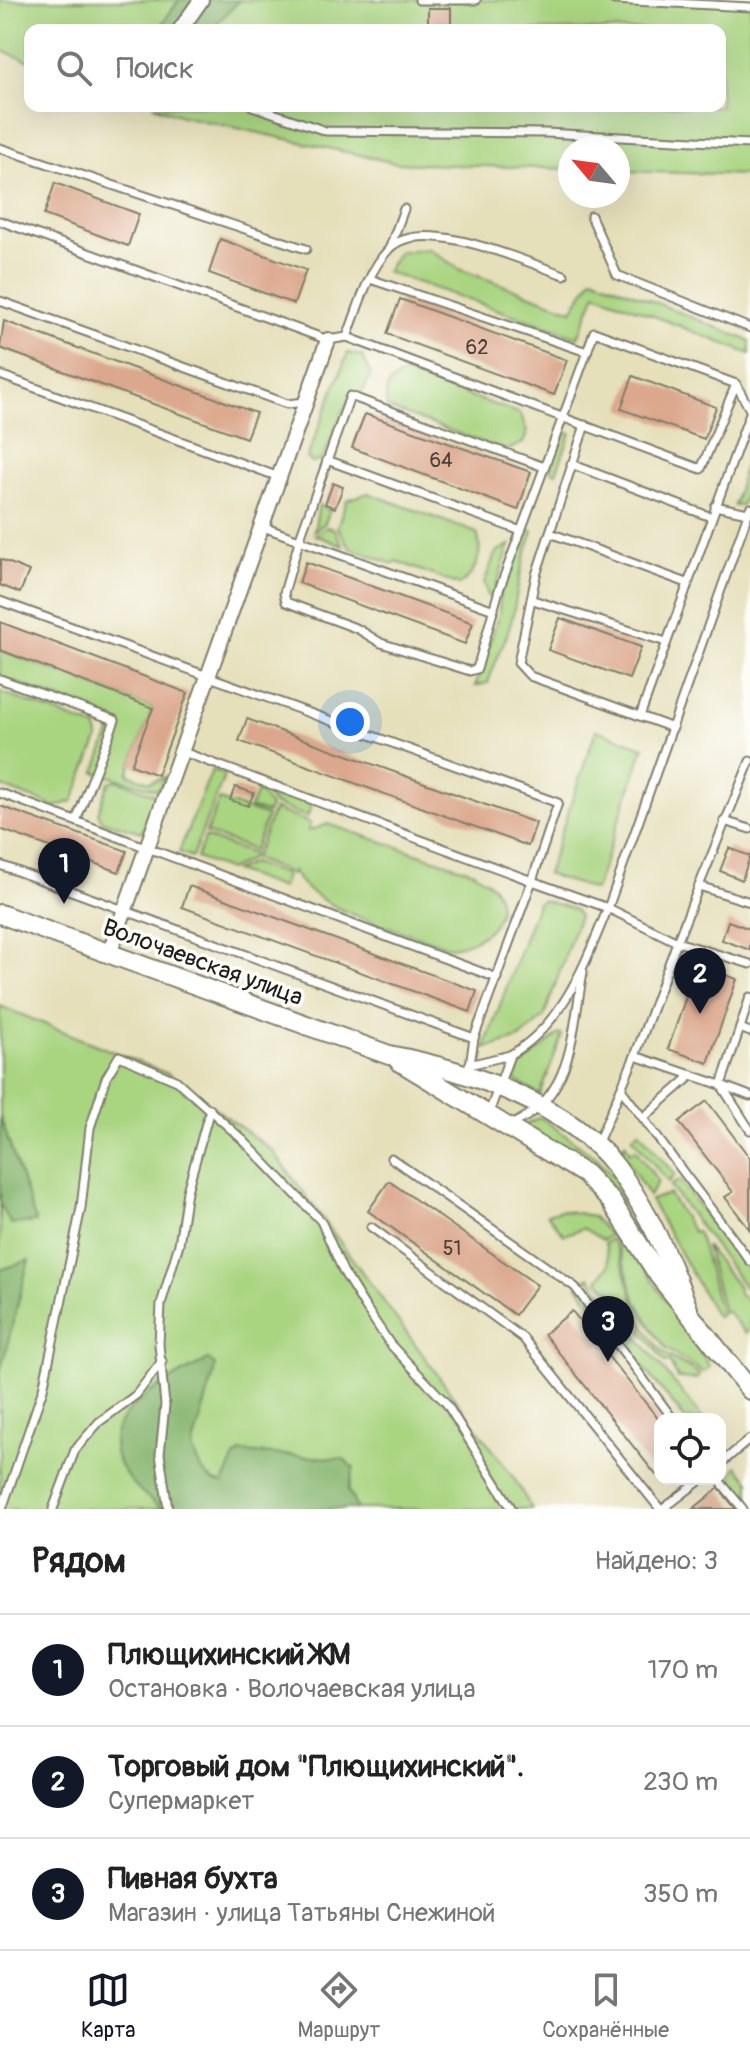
<!DOCTYPE html>
<html lang="ru">
<head>
<meta charset="utf-8">
<style>
  body { margin:0; font-family:Pangolin,sans-serif; background:#f6f6f6; color:#222 }
  .controls { position:absolute; right:24px; bottom:24px; display:grid; overflow:hidden; border-radius:16px; box-shadow:0 8px 32px #0002 }
  .controls button { width:72px; height:72px; display:grid; place-items:center; padding:0; border:0; border-bottom:2px solid #e0e0e0; background:#fff; color:#222; font:40px sans-serif }
  .compass { position:absolute; left:558px; top:136px; width:72px; height:72px; border-radius:50%; background:#fff; box-shadow:0 8px 32px #0002; rotate:299deg }
  .you { position:absolute; left:350px; top:722px; width:28px; height:28px; margin:-20px; border:6px solid #fff; border-radius:50%; background:#1a73e8; box-shadow:0 0 0 12px #1a73e833 }
  .badge { display:grid; place-items:center; width:52px; height:52px; border-radius:50%; background:#111827; color:#fff; font-size:26px; font-weight:700 }
  .pin { position:absolute; translate:-50% -66px; filter:drop-shadow(0 2px 4px #0008) }
  .pin::after { content:''; position:absolute; top:42px; width:28px; height:24px; background:inherit; clip-path:polygon(0 0,100% 0,50% 100%) }
  .list { margin:0; padding:0; list-style:none }
  h2 { display:flex; justify-content:space-between; align-items:center; height:104px; margin:0; padding:0 32px; font-size:34px }
  h2 small { font-size:26px; font-weight:400; color:#767676 }
  .list li { display:grid; grid-template-columns:52px 1fr auto; gap:24px; align-items:center; box-sizing:border-box; height:112px; padding:0 32px; border-top:2px solid #e0e0e0 }
  .list b { display:block; font-size:30px; white-space:nowrap }
  .list p { margin:0; font-size:26px; white-space:nowrap; color:#767676 }
  .list em { font-size:26px; font-style:normal; color:#767676 }
  .icon { flex:none; width:44px; height:44px; fill:none; stroke:currentColor; stroke-width:2; stroke-linecap:round; stroke-linejoin:round }
  .map { position:relative; flex:none; width:750px; height:1509px; overflow:hidden }
  .search { position:absolute; background:#fff; box-shadow:0 8px 32px #0002; left:24px; right:24px; top:24px; height:88px; display:flex; align-items:center; gap:20px; box-sizing:border-box; padding:0 28px; border-radius:16px; color:#767676; font-size:30px }
  .sheet { height:440px; background:#fff }
  nav { display:flex; justify-content:space-around; align-items:center; box-sizing:border-box; height:112px; border-top:2px solid #e0e0e0; background:#fff; font-size:22px; color:#767676 }
  nav a { display:grid; justify-items:center; gap:4px }
  nav .on { color:#111827 }
  .map>svg:first-child { display:block }
</style>
</head>
<body>
<div class="map">
<svg width="750" height="1509" viewBox="0 0 750 1509">
  <rect width="100%" height="100%" fill="#fdfcf7"/>
  <filter id="ink" filterUnits="userSpaceOnUse"><feTurbulence type="fractalNoise" baseFrequency=".0125" numOctaves="2"/><feDisplacementMap in="SourceGraphic" scale="16" xChannelSelector="R" yChannelSelector="G"/><feConvolveMatrix kernelMatrix="1 2 1 2 8 2 1 2 1" color-interpolation-filters="sRGB"/></filter>
  <filter id="wash" filterUnits="userSpaceOnUse"><feTurbulence type="fractalNoise" baseFrequency=".006" numOctaves="4" result="noise"/><feDisplacementMap in="SourceGraphic" scale="32" xChannelSelector="R" yChannelSelector="G"/><feGaussianBlur stdDeviation="1.8" result="paint"/><feColorMatrix in="noise" values="0 0 0 0 0 0 0 0 0 0 0 0 0 0 0 0 0 1.4 0 .05"/><feComposite in="paint" operator="in"/></filter>
  <g filter="url(#wash)">
    <rect width="100%" height="100%" fill="#e5dfba"/>
    <g fill="#a9d480" stroke="#62784e" stroke-width="2">
      <polygon points="0,0 179,0 158,30 30,30 30,61 0,50"/>
      <polygon points="240,0 750,0 750,175 618,171 618,148 570,148 570,169 396,163 182,116 153,106 720,106 720,30 210,30"/>
      <polygon points="429,249 459,269 572,310 593,277 750,341 750,354 596,293 578,337 386,272 399,252"/>
      <polygon points="348,353 362,356 371,374 363,391 348,400 322,460 313,463 307,458"/>
      <path d="M404 373 521 414 527 433 523 443 506 451 387 408C383 388 388 383 404 373Z"/>
      <polygon points="565,431 571,433 556,473 550,470"/>
      <polygon points="750,443 750,474 741,505 734,506"/>
      <path d="M368 493 477 533C484 553 476 574 459 585L396 561 393 564 350 548 337 527 347 500Z"/>
      <polygon points="319,505 330,510 325,523 314,531"/>
      <polygon points="327,527 334,529 343,546 315,535"/>
      <path d="M527 528 533 531C525 554 518 580 515 604 512 629 496 658 488 683L475 686 499 614 500 594Z"/>
      <polygon points="510,545 492,597 488,597 484,583 496,552"/>
      <polygon points="0,650 153,708 128,774 149,782 165,777 158,790 95,772 115,720 0,677"/>
      <polygon points="0,692 97,728 98,739 73,801 56,807 0,786"/>
      <polygon points="596,730 644,747 595,890 547,874"/>
      <polygon points="212,770 225,774 192,857 179,852"/>
      <polygon points="117,780 156,795 142,832 102,821 98,813 109,782"/>
      <polygon points="263,787 312,804 307,817 273,804"/>
      <polygon points="258,790 270,807 267,813 250,808"/>
      <polygon points="219,800 267,816 254,850 206,833"/>
      <path d="M274 809 310 823 308 831 328 824 474 872C480 877 490 882 494 888 514 920 477 945 450 947 412 933 305 909 293 870L291 874 254 859Z"/>
      <polygon points="205,837 253,854 250,859 229,870 196,858"/>
      <polygon points="252,863 286,875 282,888 234,871"/>
      <polygon points="542,900 574,909 579,916 544,1017 520,1038 484,1049 537,904"/>
      <polygon points="0,1006 168,1074 273,1151 515,1480 532,1509 0,1509"/>
      <polygon points="559,1034 562,1035 540,1095 514,1080 521,1065"/>
      <polygon points="540,1117 597,1158 618,1182 660,1263 614,1190 592,1168 518,1129"/>
      <polygon points="639,1131 675,1175 668,1182 632,1137"/>
      <polygon points="625,1143 630,1152 635,1149 658,1181 649,1196 621,1151"/>
      <polygon points="679,1180 750,1274 750,1294 670,1186"/>
      <path d="M669 1194 693 1232 696 1231C704 1241 714 1296 721 1315L717 1318 650 1200Z"/>
      <polygon points="561,1210 592,1216 610,1235 603,1240 583,1228 564,1235 547,1214"/>
      <polygon points="621,1232 710,1367 703,1372 667,1349 655,1334 636,1301 615,1236"/>
      <path d="M612 1239C632 1276 630 1318 663 1352 674 1362 690 1365 700 1375L696 1379 678 1378 669 1361 666 1363 615 1296 598 1280 609 1264 605 1243Z"/>
      <polygon points="706,1246 739,1289 737,1291 750,1304 750,1329 745,1333 727,1311 723,1312"/>
      <polygon points="590,1277 703,1419 685,1419 578,1286"/>
      <polygon points="737,1466 750,1481 750,1503 731,1478"/>
    </g>
    <g fill="#86b66e" stroke="#516945" stroke-width="2">
      <polygon points="179,0 240,0 210,30 158,30"/>
      <polygon points="0,1116 36,1222 11,1224 0,1204"/>
      <polygon points="29,1260 0,1373 0,1270"/>
      <path d="M208 1360 215 1365 213 1377 192 1448C198 1463 204 1482 223 1483L235 1457 242 1452 344 1459 354 1468 348 1490 357 1509H162C65 1437 133 1398 208 1360Z"/>
    </g>
    <g id="blocks">
      <g fill="#dca88d">
        <polygon points="428,8 451,8 451,24 428,23"/>
        <polygon points="55,183 139,214 128,246 44,215"/>
        <polygon points="220,239 306,270 294,304 209,273"/>
        <polygon points="400,299 567,360 554,395 387,334"/>
        <polygon points="4,321 256,413 246,438 0,348"/>
        <polygon points="633,376 716,407 704,439 621,409"/>
        <polygon points="365,414 531,472 518,510 352,448"/>
        <polygon points="333,483 343,487 335,508 325,504"/>
        <polygon points="0,559 29,571 20,593 0,585"/>
        <polygon points="306,562 473,623 465,644 299,583"/>
        <polygon points="560,618 641,647 629,679 548,650"/>
        <polygon points="0,622 188,693 157,775 131,765 153,708 0,650"/>
        <polygon points="247,719 536,823 528,846 239,741"/>
        <polygon points="235,787 254,793 248,806 230,800"/>
        <polygon points="0,806 127,851 119,872 0,829"/>
        <polygon points="729,848 750,856 742,880 720,871"/>
        <polygon points="189,886 477,991 470,1012 182,907"/>
        <polygon points="728,921 750,929 750,950 722,940"/>
        <polygon points="697,965 737,979 708,1063 668,1049"/>
        <polygon points="707,1101 750,1158 750,1230 725,1197 733,1192 679,1122"/>
        <polygon points="389,1181 537,1285 515,1315 368,1211"/>
        <polygon points="572,1311 660,1421 660,1471 656,1475 544,1334"/>
        <polygon points="719,1488 736,1509 693,1509"/>
      </g>
    </g>
  </g>
  <g filter="url(#ink)">
    <use href="#blocks" fill-opacity="0" stroke="#807e6b" stroke-width="2"/>
    <g fill="none" stroke-linecap="round" stroke-linejoin="round">
      <defs>
        <g id="service">
          <polyline points="419,0 476,0"/>
          <polyline points="614,0 750,7"/>
          <polyline points="252,106 326,131 546,133 750,144"/>
          <polyline points="0,148 306,249"/>
          <polyline points="591,216 617,275 750,328"/>
          <polyline points="0,221 328,340 347,337 701,469 736,384 594,332 587,352"/>
          <polyline points="390,247 404,209"/>
          <polyline points="370,279 587,352 499,590 477,669 470,671 381,643 358,629 286,602 284,593 300,538 350,396 544,467"/>
          <polyline points="0,301 287,404 304,402"/>
          <path d="M347 337C358 309 367 272 389 249 421 214 525 262 564 275"/>
          <polyline points="0,375 279,477"/>
          <polyline points="736,384 750,410"/>
          <polyline points="585,425 536,575 518,663 530,676 640,716"/>
          <polyline points="327,460 521,531"/>
          <polyline points="571,464 711,517"/>
          <polyline points="715,506 748,513"/>
          <polyline points="263,527 494,610"/>
          <polyline points="550,533 687,583"/>
          <polyline points="533,600 666,642"/>
          <polyline points="0,601 558,803 532,881 608,908 677,942 635,1056 721,1085 750,1130"/>
          <polyline points="0,679 115,720 76,821"/>
          <polyline points="673,728 640,716 750,413"/>
          <polyline points="183,752 532,881 474,1038 470,1065"/>
          <polyline points="0,793 497,978"/>
          <polyline points="724,821 750,829"/>
          <polyline points="0,865 474,1038"/>
          <polyline points="699,886 750,761"/>
          <polyline points="750,902 699,886 677,942 750,964"/>
          <polyline points="740,1028 750,997"/>
          <polyline points="750,1032 740,1028 721,1085 750,1096"/>
          <polyline points="469,1065 510,1055"/>
          <polyline points="621,1089 750,1261"/>
          <path d="M489 1113 510 1055C564 1024 585 963 608 908L750 508"/>
          <polyline points="643,1118 692,1075"/>
          <path d="M510 1125C574 1099 572 1031 583 972"/>
          <polyline points="598,1142 635,1056"/>
          <polyline points="391,1158 575,1287 673,1419"/>
          <polyline points="371,1227 523,1338 660,1509"/>
          <polyline points="720,1464 750,1439"/>
          <polyline points="718,1479 743,1509"/>
          <polyline points="2,1509 43,1389 81,1208 90,1128 106,1078 119,1056 177,1081 243,1140 321,1221 343,1271 364,1305 390,1344 446,1403 512,1509"/>
          <polyline points="53,1509 75,1450 99,1422 136,1395 162,1361"/>
          <polyline points="168,1509 160,1454 165,1405 159,1344 161,1304 179,1244 187,1191 210,1109"/>
          <polyline points="663,1509 702,1479"/>
        </g>
        <g id="minor">
          <polyline points="180,30 201,0"/>
          <polyline points="109,954 328,340"/>
        </g>
        <g id="tertiary">
          <path d="M0 914 389 1055C464 1069 569 1104 616 1167 648 1210 670 1259 688 1309"/>
          <polyline points="399,1061 585,1174 611,1201 659,1276 750,1390"/>
        </g>
      </defs>
      <use href="#service" stroke="#807e6b" stroke-width="11"/>
      <use href="#minor" stroke="#807e6b" stroke-width="18"/>
      <use href="#tertiary" stroke="#807e6b" stroke-width="22"/>
      <use href="#service" stroke="#fff" stroke-width="7"/>
      <use href="#minor" stroke="#fff" stroke-width="14"/>
      <use href="#tertiary" stroke="#fff" stroke-width="18"/>
    </g>
  </g>
  <g text-anchor="middle" stroke-width="7" stroke-linejoin="round" paint-order="stroke">
    <g font-size="20" fill="#4c3f38">
      <text x="477" y="354">62</text>
      <text x="441" y="467">64</text>
      <text x="452" y="1255">51</text>
    </g>
    <g font-size="24" fill="#1c1c1c" stroke="#fdfcf7">
      <text transform="translate(203 962) rotate(20)" y="8">Волочаевская улица</text>
    </g>
  </g>
</svg>
<div class="controls">
<button><svg class="icon" aria-label="locate" viewBox="0 0 24 24"><circle cx="12" cy="12" r="6"/><path d="M12 2v4M12 18v4M2 12h4M18 12h4"/></svg></button>
</div>
<svg class="compass" viewBox="-18 -18 36 36"><path d="M0-13l5 13h-10z" fill="#e53935"/><path d="M0 13l5-13h-10z" fill="#767676"/></svg>
<div class="you"></div>
<div class="pin badge" style="left:64px;top:904px">1</div>
<div class="pin badge" style="left:700px;top:1014px">2</div>
<div class="pin badge" style="left:608px;top:1362px">3</div>
<div class="search"><svg class="icon" aria-label="search" viewBox="0 0 24 24"><circle cx="10" cy="10" r="6"/><path d="M15 15l6 6"/></svg>Поиск</div>
</div>
<section class="sheet">
<h2>Рядом<small>Найдено: 3</small></h2>
<ul class="list">
<li><span class="badge">1</span><div><b>Плющихинский ЖМ</b><p>Остановка · Волочаевская улица</p></div><em>170 m</em></li>
<li><span class="badge">2</span><div><b>Торговый дом &quot;Плющихинский&quot;.</b><p>Супермаркет</p></div><em>230 m</em></li>
<li><span class="badge">3</span><div><b>Пивная бухта</b><p>Магазин · улица Татьяны Снежиной</p></div><em>350 m</em></li>
</ul>
</section>
<nav>
<a class="on"><svg class="icon" aria-label="map" viewBox="0 0 24 24"><path d="M3 6l6-2 6 2 6-2v14l-6 2-6-2-6 2zM9 4v14M15 6v14"/></svg>Карта</a>
<a><svg class="icon" aria-label="directions" viewBox="0 0 24 24"><path d="M12 3l9 9-9 9-9-9zM9 14v-3h6M13 9l2 2-2 2"/></svg>Маршрут</a>
<a><svg class="icon" aria-label="saved" viewBox="0 0 24 24"><path d="M7 4h10v16l-5-4-5 4z"/></svg>Сохранённые</a>
</nav>
</body>
</html>
